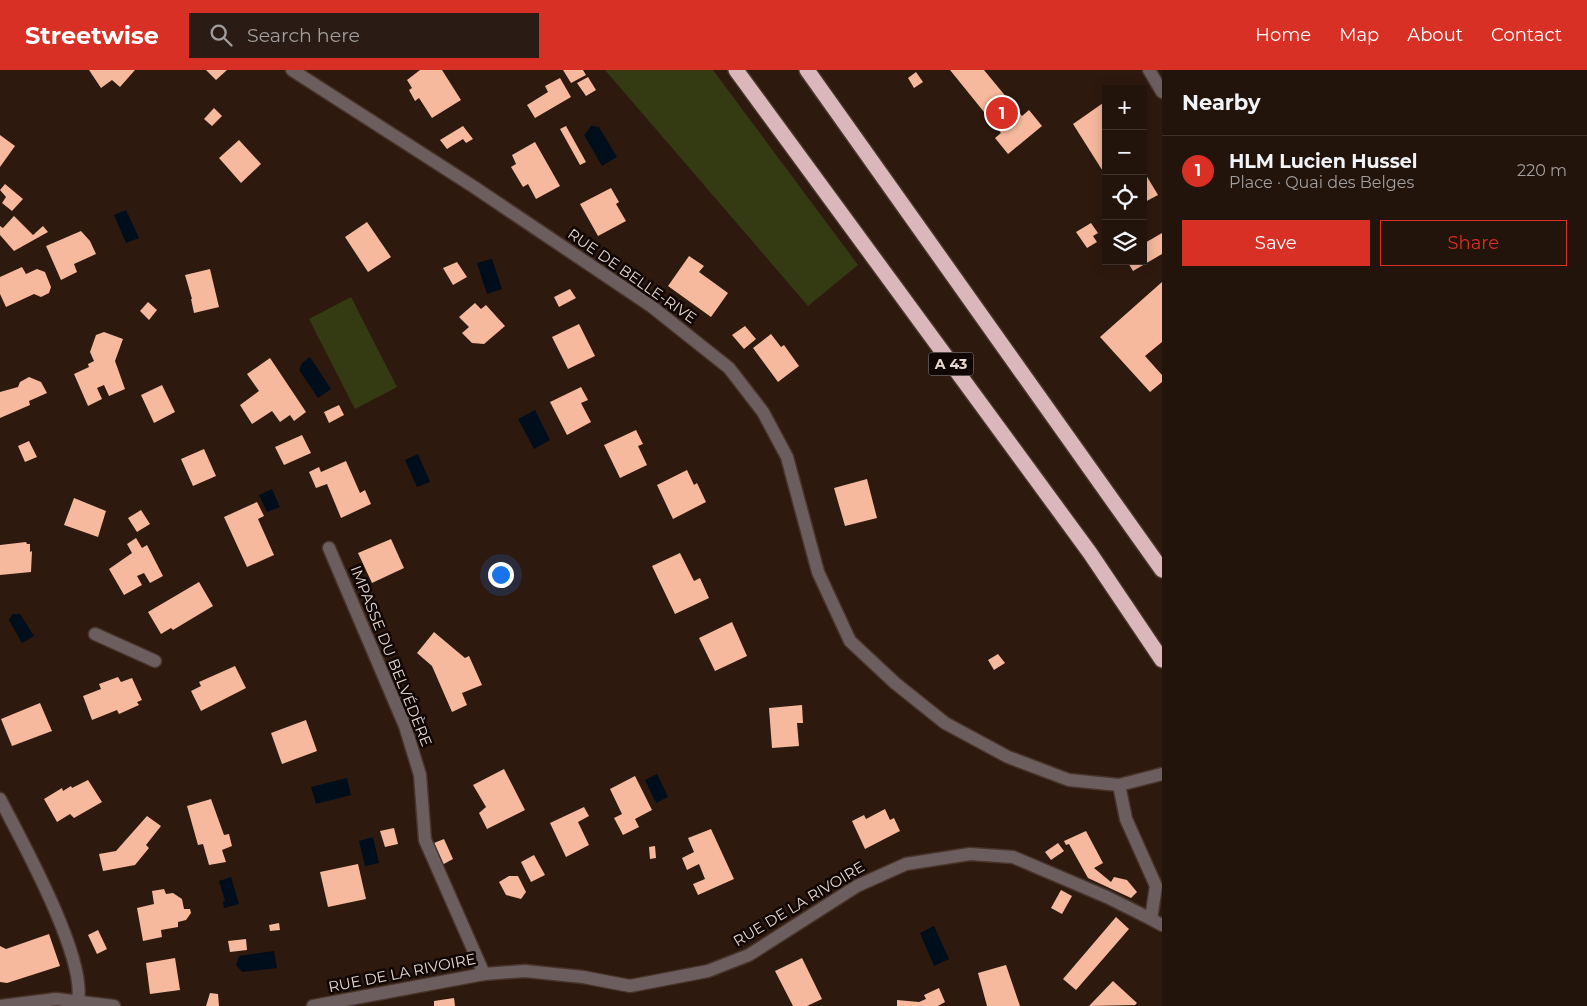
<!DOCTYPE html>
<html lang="en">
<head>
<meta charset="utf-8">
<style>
  body { margin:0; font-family:Montserrat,sans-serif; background:#2a1c14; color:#f1f3f6 }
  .controls { position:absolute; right:15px; top:15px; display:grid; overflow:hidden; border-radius:0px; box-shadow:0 2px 12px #0003 }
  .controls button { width:45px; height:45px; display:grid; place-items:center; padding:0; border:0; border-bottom:1px solid #3f322c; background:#22130b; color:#f1f3f6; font:25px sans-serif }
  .you { position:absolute; left:500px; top:504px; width:18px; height:18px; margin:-12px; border:4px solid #fff; border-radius:50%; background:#1a73e8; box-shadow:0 0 0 8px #1a73e833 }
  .badge { display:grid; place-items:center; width:32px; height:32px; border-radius:50%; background:#d93025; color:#fff; font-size:16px; font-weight:700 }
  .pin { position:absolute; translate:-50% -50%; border:2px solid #fff; box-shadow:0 1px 5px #0006 }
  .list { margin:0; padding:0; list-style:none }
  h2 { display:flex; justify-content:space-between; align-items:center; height:65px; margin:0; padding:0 20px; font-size:21px }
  h2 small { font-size:16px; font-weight:400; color:#a29e9d }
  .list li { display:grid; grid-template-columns:32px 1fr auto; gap:15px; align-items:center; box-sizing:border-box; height:70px; padding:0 20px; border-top:1px solid #3f322c }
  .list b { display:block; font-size:19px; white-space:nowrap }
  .list p { margin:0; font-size:16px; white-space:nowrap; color:#a29e9d }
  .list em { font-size:16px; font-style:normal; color:#a29e9d }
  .actions { display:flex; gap:10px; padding:15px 20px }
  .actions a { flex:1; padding:11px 0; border:1px solid #d93025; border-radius:0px; text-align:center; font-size:18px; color:#d93025 }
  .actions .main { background:#d93025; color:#fff }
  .icon { flex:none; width:28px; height:28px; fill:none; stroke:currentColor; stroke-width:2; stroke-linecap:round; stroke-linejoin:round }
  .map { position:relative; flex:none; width:1162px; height:936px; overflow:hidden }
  header { display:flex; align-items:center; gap:30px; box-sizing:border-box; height:70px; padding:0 25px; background:#d93025; color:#fff }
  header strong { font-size:24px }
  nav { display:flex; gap:28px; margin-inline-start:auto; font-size:18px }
  .search { width:350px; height:45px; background:#2a1c14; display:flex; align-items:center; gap:12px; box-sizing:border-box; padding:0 18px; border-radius:0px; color:#a29e9d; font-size:19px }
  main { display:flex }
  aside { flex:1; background:#22130b }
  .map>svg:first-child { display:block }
</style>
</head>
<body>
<header>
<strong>Streetwise</strong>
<div class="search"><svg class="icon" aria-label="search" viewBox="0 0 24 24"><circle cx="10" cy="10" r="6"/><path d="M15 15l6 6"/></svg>Search here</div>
<nav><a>Home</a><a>Map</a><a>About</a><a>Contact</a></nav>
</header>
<main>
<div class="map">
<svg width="1162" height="936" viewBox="0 0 1162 936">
  <rect width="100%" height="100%" fill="#2e190f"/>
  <g fill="#343b13">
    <polygon points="605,0 713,0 858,195 808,236"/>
    <polygon points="351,227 397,317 355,339 309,249"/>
  </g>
  <g fill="#000e1c">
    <polygon points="591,56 599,57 617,87 602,96 584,65"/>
    <polygon points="126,140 139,168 126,173 114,145"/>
    <polygon points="492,189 502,219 487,224 477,193"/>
    <polygon points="310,287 331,319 318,328 299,300 302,293"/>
    <polygon points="535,340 550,370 534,379 518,349"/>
    <polygon points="418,384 430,412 417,417 405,390"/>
    <polygon points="272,419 280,437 267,442 259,425"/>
    <polygon points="13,544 20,544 34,566 22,573 9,550"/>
    <polygon points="657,704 668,727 656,733 645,710"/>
    <polygon points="347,708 351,725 316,734 311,717"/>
    <polygon points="373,767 379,793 365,796 359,771"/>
    <polygon points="231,807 239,834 224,838 223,832 225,831 219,811"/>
    <polygon points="934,856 949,889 934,896 920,863"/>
    <polygon points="274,881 277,898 242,902 236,895 239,886"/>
  </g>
  <g fill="#f6b99d">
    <polygon points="89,0 135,0 120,17 112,10 101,18"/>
    <polygon points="206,0 227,0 216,10"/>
    <polygon points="420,0 442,0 461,30 432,48 419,28 415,31 409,20 412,18 407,10"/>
    <polygon points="563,0 583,0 586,5 571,13"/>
    <polygon points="950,0 984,0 1022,46 1029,40 1042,56 1008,84 995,68 1001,63"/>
    <polygon points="916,2 923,12 914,18 908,8"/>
    <polygon points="588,7 596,20 586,26 577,13"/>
    <polygon points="560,8 571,27 535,48 527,35 548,22 545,16"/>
    <polygon points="1106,31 1106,102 1104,103 1073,54"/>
    <polygon points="214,38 222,46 212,56 204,49"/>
    <polygon points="463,56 473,69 466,73 463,69 447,79 440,70"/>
    <polygon points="566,56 586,92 580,95 560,59"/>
    <polygon points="0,65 15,76 0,97"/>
    <polygon points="239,70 261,94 241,113 219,88"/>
    <polygon points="535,72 560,116 536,129 528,114 523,117 511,97 516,94 512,85"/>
    <polygon points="1143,100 1158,125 1143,133"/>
    <polygon points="5,114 23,129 12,141 2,133 6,127 0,120"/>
    <polygon points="611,118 619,132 616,134 626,151 598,166 580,134"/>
    <polygon points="14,146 33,165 43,156 48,162 14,181 0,165 0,156 3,158"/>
    <polygon points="367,152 391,187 368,202 345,167"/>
    <polygon points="1091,153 1098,163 1093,166 1097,172 1087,178 1076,162"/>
    <polygon points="81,161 90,171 96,184 74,194 77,202 61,210 46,176"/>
    <polygon points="1162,163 1162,184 1133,201 1127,191 1143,191 1143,174"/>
    <polygon points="689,186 704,196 699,202 728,223 711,247 668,216"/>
    <polygon points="457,192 467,207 453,215 443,198"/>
    <polygon points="22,197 26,204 37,199 45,202 51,217 49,223 41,227 34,224 6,237 0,224 0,207"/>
    <polygon points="210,199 219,237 194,243 191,229 192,229 185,205"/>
    <polygon points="1162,212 1162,272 1145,286 1162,305 1162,312 1150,322 1100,267"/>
    <polygon points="570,219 576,228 559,237 554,227"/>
    <polygon points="148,232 157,240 149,250 140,241"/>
    <polygon points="475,233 481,239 486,235 505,256 484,274 472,273 462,263 469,257 459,247"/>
    <polygon points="579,254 595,286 568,299 552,267"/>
    <polygon points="745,256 756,269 744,279 732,265"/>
    <polygon points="104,262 123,269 115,291 125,319 109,326 104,315 97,318 102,329 88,336 74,304 89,297 88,294 94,291 90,282 96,265"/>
    <polygon points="771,264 781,277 784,275 799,296 778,312 753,278"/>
    <polygon points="270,288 306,342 294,351 290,345 280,352 272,341 252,354 240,335 259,321 247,304"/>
    <polygon points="29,307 41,312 47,323 29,331 30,335 0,348 0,322 18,317 20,312"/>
    <polygon points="162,315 175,342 154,353 141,325"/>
    <polygon points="581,317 588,330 581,333 591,352 567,365 550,332"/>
    <polygon points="339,335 344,345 329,353 324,342"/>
    <polygon points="636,360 643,374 638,376 647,395 620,408 604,375"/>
    <polygon points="302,365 311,383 284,395 275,377"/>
    <polygon points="29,371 37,387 25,392 18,376"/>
    <polygon points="204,379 216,406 193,416 181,389"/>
    <polygon points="346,391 360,423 365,420 371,434 341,448 327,414 316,418 309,402 319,397 321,402"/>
    <polygon points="687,400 694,415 697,413 706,432 673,449 657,415"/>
    <polygon points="867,409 877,448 845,456 834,418"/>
    <polygon points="74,428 106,441 98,467 64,455"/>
    <polygon points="257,432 264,446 258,449 274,485 247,497 224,447"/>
    <polygon points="141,440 150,454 137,462 128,448"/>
    <polygon points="136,468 142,478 147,475 163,506 150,513 144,503 137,506 142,515 124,525 109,499 132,483 127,474"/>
    <polygon points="391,469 404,498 372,513 358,483"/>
    <polygon points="26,472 27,474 30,474 30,482 32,481 31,502 0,505 0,475"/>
    <polygon points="680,483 694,511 700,508 709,528 675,544 652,496"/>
    <polygon points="199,512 213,536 173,560 171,558 161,564 148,542"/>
    <polygon points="732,552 747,586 715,601 699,568"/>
    <polygon points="434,562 465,588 469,586 482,615 462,623 467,635 452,642 432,596 417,583"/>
    <polygon points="998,584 1005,593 994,600 988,590"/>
    <polygon points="235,596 246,618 201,641 191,621 201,616 199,612"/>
    <polygon points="118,607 121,612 132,608 142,630 137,632 139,635 119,644 117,640 92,650 83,626 101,619 99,614"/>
    <polygon points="40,633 52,661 12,676 1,649"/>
    <polygon points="802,635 803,653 797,653 799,676 772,678 769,638"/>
    <polygon points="306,650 317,681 282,694 271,663"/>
    <polygon points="504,699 525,740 487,759 479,743 486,737 473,715"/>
    <polygon points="635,706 652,740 635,749 639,757 623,765 614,748 622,744 610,719"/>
    <polygon points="88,710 102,732 74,748 70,744 57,752 44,729 62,718 63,721 71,716 72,718"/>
    <polygon points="211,729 224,765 229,764 232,776 222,780 226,792 209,795 203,774 198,775 187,736"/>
    <polygon points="584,737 589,746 578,752 589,775 566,787 550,753"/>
    <polygon points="885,739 890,750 894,748 900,761 865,779 852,751 864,745 866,749"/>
    <polygon points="147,746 161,756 146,775 149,778 135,795 103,801 99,784 116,781"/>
    <polygon points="394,758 398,774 385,777 380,761"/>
    <polygon points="711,759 734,809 698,825 693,814 705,809 699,794 687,800 682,788 694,782 688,768"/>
    <polygon points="1086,761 1103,793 1094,798 1111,812 1114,807 1127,810 1137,822 1131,828 1088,808 1069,774 1066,775 1064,771"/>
    <polygon points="444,769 453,789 442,795 434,773"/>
    <polygon points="1058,773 1064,781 1051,790 1045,782"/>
    <polygon points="655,776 656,788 650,789 649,777"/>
    <polygon points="534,785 545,805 531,812 521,792"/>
    <polygon points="358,794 366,829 328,837 320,802"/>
    <polygon points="509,806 518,806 526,822 521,829 506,825 499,812"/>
    <polygon points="164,819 166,824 173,823 182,829 184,839 190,839 191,843 186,850 178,852 178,857 161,860 162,867 143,871 137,838 154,834 152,821"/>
    <polygon points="1061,820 1072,826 1062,844 1051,838"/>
    <polygon points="1116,847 1129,859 1076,920 1063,909"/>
    <polygon points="279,853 280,860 270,861 269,855"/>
    <polygon points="98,860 107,879 97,884 88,865"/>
    <polygon points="49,864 60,896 7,913 0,912 0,876 6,879"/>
    <polygon points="246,869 247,880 230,882 228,871"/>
    <polygon points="175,888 180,920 150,924 146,893"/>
    <polygon points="802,888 822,929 807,936 793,936 775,901"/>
    <polygon points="1006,895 1020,936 987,936 978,903"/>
    <polygon points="1113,911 1137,933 1135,935 1089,936"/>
    <polygon points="939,918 945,932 938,936 897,936 897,930 919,932 926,929 924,925"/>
    <polygon points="210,923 218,924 219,936 206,936"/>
    <polygon points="454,928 455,936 434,936 434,931"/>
  </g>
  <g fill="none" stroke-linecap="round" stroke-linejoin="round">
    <defs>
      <g id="minor">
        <polyline points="292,0 474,117 651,236 729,298 763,342 787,387 818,502 850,571 895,613 945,653 1008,687 1069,710 1119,715 1162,704"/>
        <polyline points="1149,0 1162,22"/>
        <polyline points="329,478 405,656 420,705 425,770 484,904"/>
        <polyline points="95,564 155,591"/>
        <path d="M0 729C22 771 86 887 78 930"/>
        <polyline points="1151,849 1162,855"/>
        <polyline points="0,936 56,929 114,936"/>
        <polyline points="313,936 484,904 525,901 583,907 630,916 708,901 749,885 857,816 906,794 970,784 1013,787 1107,827 1151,849 1156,816 1126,749 1119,715"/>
      </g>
      <g id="highway">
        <polyline points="736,0 1090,483 1162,590"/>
        <polyline points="807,0 1162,500"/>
      </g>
    </defs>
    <use href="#minor" stroke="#48342a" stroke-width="15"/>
    <use href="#highway" stroke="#48342a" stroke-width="18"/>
    <use href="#minor" stroke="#6c5e5f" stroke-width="12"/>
    <use href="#highway" stroke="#d9b7ba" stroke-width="15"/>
  </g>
  <g text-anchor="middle" stroke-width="5" stroke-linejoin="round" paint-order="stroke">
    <rect fill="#100704" stroke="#a69994" stroke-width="1" x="928.5" y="282.5" width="45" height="23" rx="4"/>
    <g font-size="14" font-weight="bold" fill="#e7d8d1">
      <text x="951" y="299">A 43</text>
    </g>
    <g font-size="15" fill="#e7d8d1" stroke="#100704">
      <text transform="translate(632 206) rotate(35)" y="5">RUE DE BELLE-RIVE</text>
      <text transform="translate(391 586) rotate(68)" y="5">IMPASSE DU BELVÉDÈRE</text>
      <text transform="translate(799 834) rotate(-31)" y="5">RUE DE LA RIVOIRE</text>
      <text transform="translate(402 903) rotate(-11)" y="5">RUE DE LA RIVOIRE</text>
    </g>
  </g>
</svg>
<div class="controls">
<button>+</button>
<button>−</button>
<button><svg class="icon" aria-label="locate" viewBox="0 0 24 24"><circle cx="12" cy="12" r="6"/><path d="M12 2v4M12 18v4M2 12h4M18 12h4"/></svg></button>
<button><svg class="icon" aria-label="layers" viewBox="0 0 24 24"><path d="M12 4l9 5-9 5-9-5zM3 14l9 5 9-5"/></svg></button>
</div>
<div class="you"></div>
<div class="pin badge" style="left:1002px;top:43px">1</div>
</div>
<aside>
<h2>Nearby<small></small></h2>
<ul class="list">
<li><span class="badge">1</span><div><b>HLM Lucien Hussel</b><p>Place · Quai des Belges</p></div><em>220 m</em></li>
</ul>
<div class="actions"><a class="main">Save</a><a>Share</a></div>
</aside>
</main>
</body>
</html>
